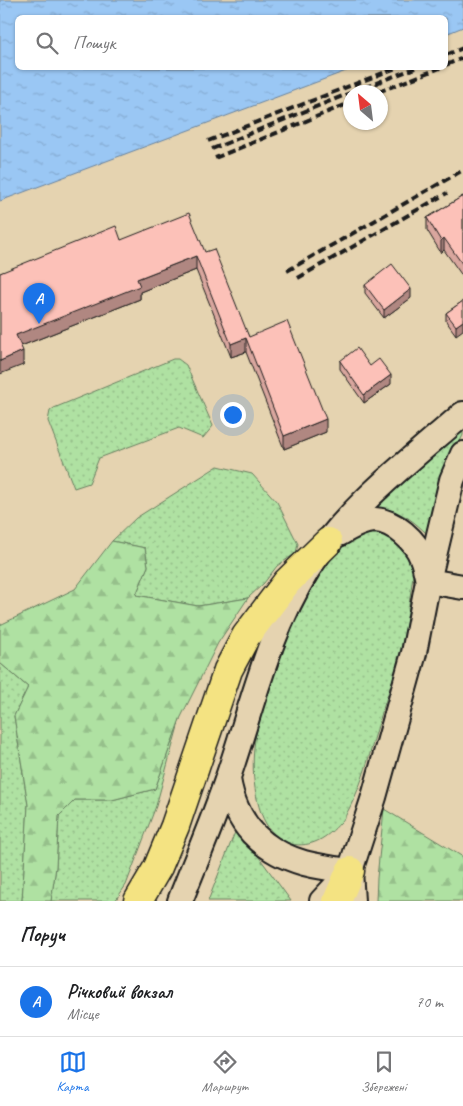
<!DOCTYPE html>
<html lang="uk">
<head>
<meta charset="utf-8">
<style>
  body { margin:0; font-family:Caveat,sans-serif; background:#f2f2f2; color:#202124 }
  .compass { position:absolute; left:343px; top:85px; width:45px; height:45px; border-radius:50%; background:#fff; box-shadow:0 1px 4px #0004; rotate:332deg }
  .you { position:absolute; left:232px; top:414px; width:18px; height:18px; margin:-12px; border:4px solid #fff; border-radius:50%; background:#1a73e8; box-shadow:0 0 0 8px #1a73e833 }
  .badge { display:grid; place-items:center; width:32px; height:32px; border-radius:50%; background:#1a73e8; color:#fff; font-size:16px; font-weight:700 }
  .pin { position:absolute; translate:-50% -41px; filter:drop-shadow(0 1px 2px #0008) }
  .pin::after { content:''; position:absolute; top:26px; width:18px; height:15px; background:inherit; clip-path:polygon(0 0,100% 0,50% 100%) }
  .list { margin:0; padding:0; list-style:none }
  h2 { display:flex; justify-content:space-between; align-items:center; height:65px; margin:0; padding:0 20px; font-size:21px }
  h2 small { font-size:16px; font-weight:400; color:#757577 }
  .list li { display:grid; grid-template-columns:32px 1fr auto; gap:15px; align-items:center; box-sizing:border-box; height:70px; padding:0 20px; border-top:1px solid #e0e0e0 }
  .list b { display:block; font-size:19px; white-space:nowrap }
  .list p { margin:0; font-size:16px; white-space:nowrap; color:#757577 }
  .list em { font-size:16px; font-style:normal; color:#757577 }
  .icon { flex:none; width:28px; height:28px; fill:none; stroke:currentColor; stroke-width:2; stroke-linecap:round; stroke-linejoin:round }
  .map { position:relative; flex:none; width:463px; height:901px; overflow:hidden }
  .search { position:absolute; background:#fff; box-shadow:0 1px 4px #0004; left:15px; right:15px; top:15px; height:55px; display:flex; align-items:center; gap:12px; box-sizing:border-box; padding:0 18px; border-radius:8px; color:#757577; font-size:19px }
  .sheet { height:135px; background:#fff }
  nav { display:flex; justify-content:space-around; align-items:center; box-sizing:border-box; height:70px; border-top:1px solid #e0e0e0; background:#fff; font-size:14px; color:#757577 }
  nav a { display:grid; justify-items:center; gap:2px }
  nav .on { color:#1a73e8 }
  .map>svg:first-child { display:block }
</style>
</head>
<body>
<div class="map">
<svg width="463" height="901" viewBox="0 0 463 901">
  <defs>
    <pattern id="grass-dots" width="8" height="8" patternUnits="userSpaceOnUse" patternTransform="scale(1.25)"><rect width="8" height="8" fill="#afe1a2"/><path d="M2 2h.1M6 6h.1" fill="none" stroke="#96c08b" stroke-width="1.8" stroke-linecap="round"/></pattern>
    <pattern id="forest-firs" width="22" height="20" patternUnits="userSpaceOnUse" patternTransform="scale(1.25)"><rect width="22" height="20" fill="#afe1a2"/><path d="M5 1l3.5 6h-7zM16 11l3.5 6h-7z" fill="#96c08b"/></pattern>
    <pattern id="water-ripples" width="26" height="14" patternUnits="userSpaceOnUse" patternTransform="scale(1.25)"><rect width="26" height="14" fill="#9ac7f4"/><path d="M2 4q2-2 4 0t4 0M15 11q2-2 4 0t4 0" fill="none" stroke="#84aad1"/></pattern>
  </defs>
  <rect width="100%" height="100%" fill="#e5d3b0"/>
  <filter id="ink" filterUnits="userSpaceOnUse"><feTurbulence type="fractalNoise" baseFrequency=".02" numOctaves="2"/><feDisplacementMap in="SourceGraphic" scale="10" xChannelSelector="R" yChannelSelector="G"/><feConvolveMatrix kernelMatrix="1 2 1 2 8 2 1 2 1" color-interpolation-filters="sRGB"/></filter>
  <g filter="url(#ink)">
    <g fill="url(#grass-dots)" stroke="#667e5f">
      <polygon points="173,359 178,359 186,365 213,426 203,438 179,428 99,458 89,483 74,488 48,421 50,411 54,408"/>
      <path d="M463 424V435L446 471 429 536C410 517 399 510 372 507Z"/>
      <polygon points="218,466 252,474 277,502 298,544 296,553 277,566 264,583 248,598 198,606 136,595 148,566 145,548 112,541 136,518"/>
      <path d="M367 534H383L401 546 414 567C410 597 407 627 399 656 393 681 384 704 377 729 369 756 363 782 350 807 347 812 345 819 340 823 327 838 311 848 291 844 276 840 266 827 261 813 239 747 268 684 294 624 305 600 327 555 349 539 354 536 362 535 367 534Z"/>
      <polygon points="0,663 28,687 14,716 28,805 22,901 0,901"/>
      <polygon points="180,719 156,806 126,885 115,901 51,901 56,867 59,816 75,800 112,800 155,789"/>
      <polygon points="237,827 291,901 208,901"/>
    </g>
    <g fill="url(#forest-firs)" stroke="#667e5f">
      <polygon points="112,541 145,548 148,566 136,595 198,606 248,598 218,643 180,719 155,789 112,800 75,800 59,816 56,867 51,901 22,901 28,805 14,716 28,687 0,663 0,625 75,589"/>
      <polygon points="384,809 463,857 463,901 376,901 377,878"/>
    </g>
    <polygon fill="url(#water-ripples)" stroke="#68839e" points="0,0 463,0 463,27 446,34 446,18 18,18 18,68 354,68 0,201"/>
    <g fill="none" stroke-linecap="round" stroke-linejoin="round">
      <defs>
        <g id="minor">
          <path d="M339 534C349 528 363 520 375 520 394 521 416 541 422 558 425 565 426 573 428 581"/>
          <polyline points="428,581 463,587"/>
          <path d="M228 779C235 823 261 851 304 863 319 867 335 869 350 871L352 901"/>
          <path d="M180 901C196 860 214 819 228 777 252 707 268 633 308 569 348 507 408 462 463 414"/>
          <polyline points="322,901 350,871 374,797 414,653 428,581 452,480 463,454"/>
        </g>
        <g id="major">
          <polyline points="138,901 158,867 175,826 228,670 246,636 287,582 328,542"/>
          <polyline points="337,901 350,871"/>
        </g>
      </defs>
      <use href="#minor" stroke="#1c1c1c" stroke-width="28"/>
      <use href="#major" stroke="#1c1c1c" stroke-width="31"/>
      <use href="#minor" stroke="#e5d3b0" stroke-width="24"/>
      <use href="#major" stroke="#f4e382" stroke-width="28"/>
      <g stroke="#1c1c1c" stroke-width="4" stroke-dasharray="8 4" stroke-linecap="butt">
        <polyline points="446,55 463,48"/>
        <polyline points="446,65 463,58"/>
        <polyline points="353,92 415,68"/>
        <polyline points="378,92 440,68"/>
        <polyline points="208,141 396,68"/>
        <polyline points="212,149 350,93"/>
        <polyline points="215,158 350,103"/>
        <polyline points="287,271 463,170"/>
        <polyline points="298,278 447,193"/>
      </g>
    </g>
    <g fill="#d9a69e" stroke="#1c1c1c">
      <polygon points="463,196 463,277 444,250 441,253 427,230 427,218"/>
      <polygon points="121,240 205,252 249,337 326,432 284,449 246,352 231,357 196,270 140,292 140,299 21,346 23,365 0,273"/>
      <polygon points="365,285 411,298 384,318 365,293"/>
      <polygon points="463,301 456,335 446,321 446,313"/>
      <polygon points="340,361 370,366 391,384 364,403 340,369"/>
    </g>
    <g fill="#b08781" stroke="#1c1c1c">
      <polygon points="444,238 444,250 441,253 441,241"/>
      <polygon points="196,256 196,270 140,292 140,299 16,348 16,335 137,279"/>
      <polygon points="411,289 411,298 384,318 384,310"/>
      <polygon points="463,321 463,330 456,335 456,326"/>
      <polygon points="246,338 246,352 231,357 231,344"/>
      <polygon points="23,351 23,365 0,374 0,361"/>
      <polygon points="391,375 391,384 364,403 364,395"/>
      <polygon points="326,419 326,432 284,449 284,436"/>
    </g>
    <g fill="#fcc1b8" stroke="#1c1c1c">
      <polygon points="463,196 463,265 444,238 441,241 427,218"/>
      <polygon points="189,213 205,252 214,249 249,337 287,321 326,419 284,436 246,338 231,344 196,256 137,279 140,286 16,335 23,351 0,361 0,273 116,226 121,240"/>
      <polygon points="392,264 411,289 384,310 365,285"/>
      <polygon points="463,301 463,321 456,326 446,313"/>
      <polygon points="357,348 370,366 379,359 391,375 364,395 340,361"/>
    </g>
  </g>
</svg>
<svg class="compass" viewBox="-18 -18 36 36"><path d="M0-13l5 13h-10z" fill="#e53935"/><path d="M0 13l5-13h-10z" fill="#757577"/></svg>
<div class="you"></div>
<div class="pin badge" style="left:39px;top:324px">A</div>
<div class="search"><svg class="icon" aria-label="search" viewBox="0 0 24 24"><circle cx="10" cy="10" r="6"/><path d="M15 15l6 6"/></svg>Пошук</div>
</div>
<section class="sheet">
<h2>Поруч<small></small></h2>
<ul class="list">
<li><span class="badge">A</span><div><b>Річковий вокзал</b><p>Місце</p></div><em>70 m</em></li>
</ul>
</section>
<nav>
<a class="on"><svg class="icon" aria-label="map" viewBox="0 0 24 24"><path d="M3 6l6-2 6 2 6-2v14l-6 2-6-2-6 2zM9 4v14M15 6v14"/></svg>Карта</a>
<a><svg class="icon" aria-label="directions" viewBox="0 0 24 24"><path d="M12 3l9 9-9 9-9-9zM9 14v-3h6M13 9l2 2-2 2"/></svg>Маршрут</a>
<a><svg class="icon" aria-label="saved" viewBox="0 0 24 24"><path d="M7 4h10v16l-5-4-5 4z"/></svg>Збережені</a>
</nav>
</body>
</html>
